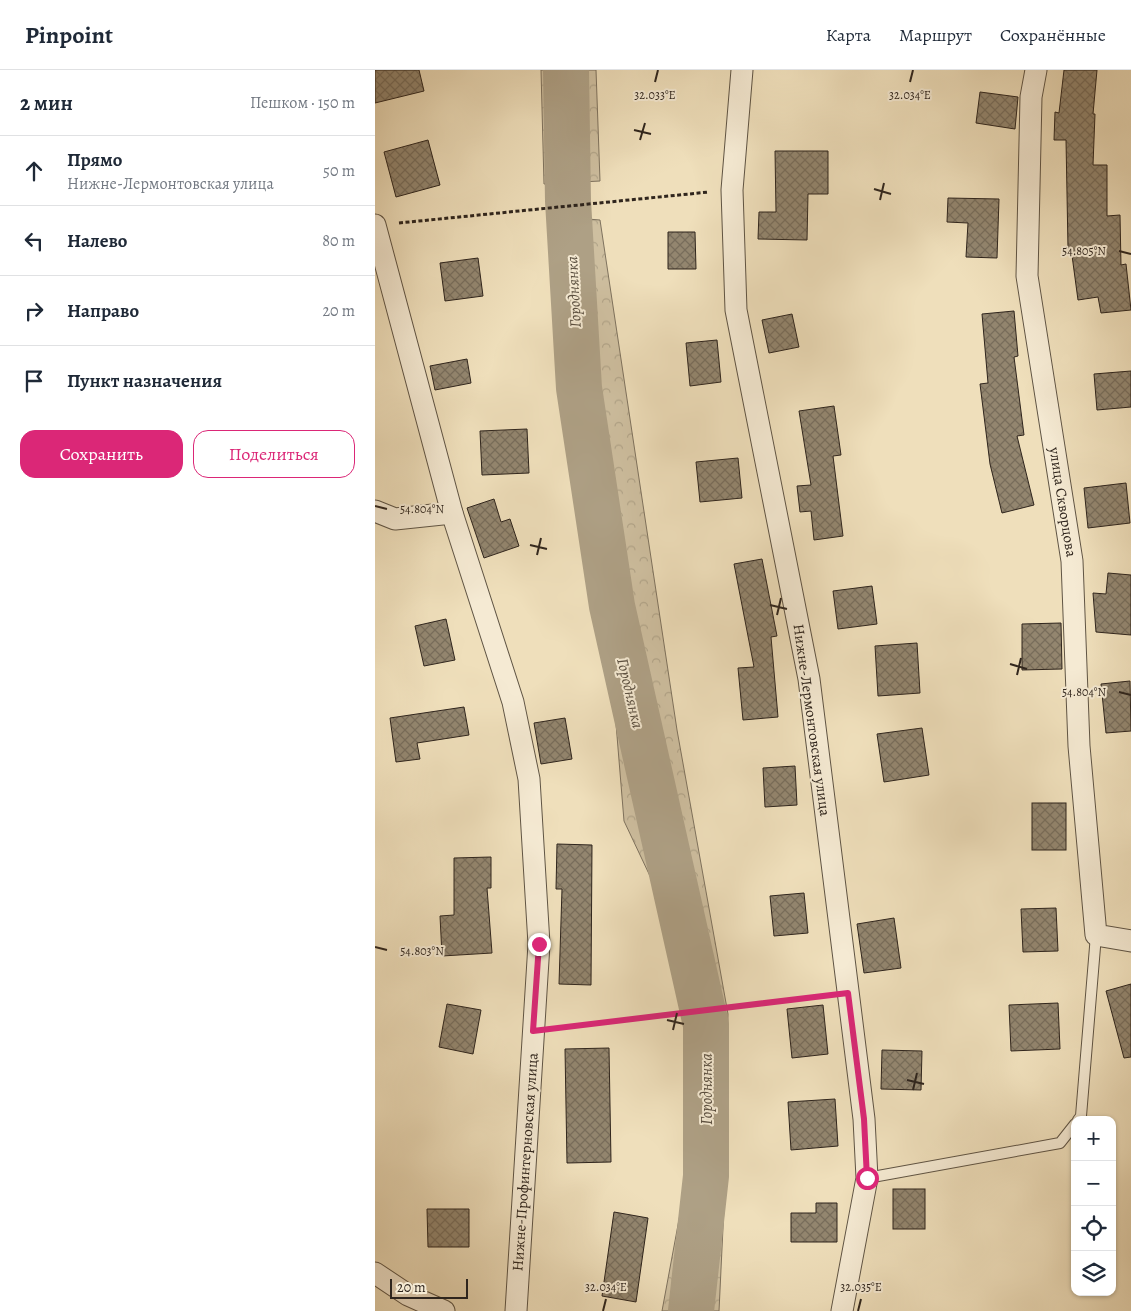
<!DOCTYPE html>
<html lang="ru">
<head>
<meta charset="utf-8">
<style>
  body { margin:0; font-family:Alegreya,serif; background:#f2f2f3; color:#1f2937 }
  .controls { position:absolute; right:15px; bottom:15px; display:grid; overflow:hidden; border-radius:10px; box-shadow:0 1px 4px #0004 }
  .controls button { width:45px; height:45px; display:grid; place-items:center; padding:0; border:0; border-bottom:1px solid #e0e1e3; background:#fff; color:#1f2937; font:25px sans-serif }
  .scale { position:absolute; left:15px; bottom:12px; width:78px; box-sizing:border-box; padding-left:5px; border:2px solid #2f251d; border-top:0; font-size:14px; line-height:18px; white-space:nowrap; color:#2f251d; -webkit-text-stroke:4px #f5ead3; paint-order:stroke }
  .stop { position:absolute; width:15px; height:15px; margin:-11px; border:4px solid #db2777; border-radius:50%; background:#fff }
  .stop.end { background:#db2777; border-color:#fff; box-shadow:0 1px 5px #0008 }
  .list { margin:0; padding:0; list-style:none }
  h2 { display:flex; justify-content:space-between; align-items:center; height:65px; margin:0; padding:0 20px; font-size:21px }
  h2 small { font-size:16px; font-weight:400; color:#747a83 }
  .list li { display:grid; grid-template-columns:32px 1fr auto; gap:15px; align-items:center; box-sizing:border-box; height:70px; padding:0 20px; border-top:1px solid #e0e1e3 }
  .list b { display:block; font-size:19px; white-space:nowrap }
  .list p { margin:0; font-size:16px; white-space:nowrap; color:#747a83 }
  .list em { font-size:16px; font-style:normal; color:#747a83 }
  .actions { display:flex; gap:10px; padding:15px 20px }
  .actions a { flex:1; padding:11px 0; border:1px solid #db2777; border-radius:15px; text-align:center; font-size:18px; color:#db2777 }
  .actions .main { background:#db2777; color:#fff }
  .icon { flex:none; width:28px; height:28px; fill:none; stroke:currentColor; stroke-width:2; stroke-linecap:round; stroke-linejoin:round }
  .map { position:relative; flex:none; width:756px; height:1241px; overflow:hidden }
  header { display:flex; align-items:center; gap:30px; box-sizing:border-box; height:70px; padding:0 25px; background:#fff; border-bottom:1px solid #e0e1e3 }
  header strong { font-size:24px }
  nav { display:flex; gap:28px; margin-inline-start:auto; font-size:18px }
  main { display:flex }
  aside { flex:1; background:#fff }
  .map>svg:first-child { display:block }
</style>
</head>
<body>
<header>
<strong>Pinpoint</strong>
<nav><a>Карта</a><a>Маршрут</a><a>Сохранённые</a></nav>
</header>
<main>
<aside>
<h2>2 мин<small>Пешком · 150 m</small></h2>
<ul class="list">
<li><svg class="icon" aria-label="ahead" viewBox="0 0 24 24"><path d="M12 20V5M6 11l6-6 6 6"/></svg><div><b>Прямо</b><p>Нижне-Лермонтовская улица</p></div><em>50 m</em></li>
<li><svg class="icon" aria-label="left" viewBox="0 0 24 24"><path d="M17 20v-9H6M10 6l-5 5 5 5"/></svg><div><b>Налево</b></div><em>80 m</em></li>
<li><svg class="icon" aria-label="right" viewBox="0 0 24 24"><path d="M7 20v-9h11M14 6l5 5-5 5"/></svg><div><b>Направо</b></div><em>20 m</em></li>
<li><svg class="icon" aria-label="arrive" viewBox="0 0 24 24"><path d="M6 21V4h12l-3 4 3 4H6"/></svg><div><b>Пункт назначения</b></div></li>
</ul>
<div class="actions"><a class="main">Сохранить</a><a>Поделиться</a></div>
</aside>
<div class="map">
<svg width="756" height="1241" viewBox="0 0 756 1241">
  <defs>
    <pattern id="forest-crowns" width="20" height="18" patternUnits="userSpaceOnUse" patternTransform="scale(1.25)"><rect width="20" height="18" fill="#cebfa0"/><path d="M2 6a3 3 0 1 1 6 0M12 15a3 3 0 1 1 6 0" fill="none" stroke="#b1a489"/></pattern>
    <pattern id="building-cross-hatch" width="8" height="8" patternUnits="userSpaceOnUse" patternTransform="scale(1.25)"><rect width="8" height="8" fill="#93866f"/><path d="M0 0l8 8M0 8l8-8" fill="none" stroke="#786d5b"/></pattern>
  </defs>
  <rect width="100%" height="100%" fill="#efdfbb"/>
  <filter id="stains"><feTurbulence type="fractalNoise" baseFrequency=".004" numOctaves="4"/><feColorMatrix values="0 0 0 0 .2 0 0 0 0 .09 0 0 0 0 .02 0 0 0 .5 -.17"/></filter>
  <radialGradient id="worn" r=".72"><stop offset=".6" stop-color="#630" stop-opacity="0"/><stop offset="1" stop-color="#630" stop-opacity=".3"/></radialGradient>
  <g fill="url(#forest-crowns)" stroke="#7e725e">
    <polygon points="166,0 221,0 225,111 169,114"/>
    <polygon points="175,146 225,150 302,660 353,944 349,1137 344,1241 287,1241 321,1058 300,859 249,751 238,617"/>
  </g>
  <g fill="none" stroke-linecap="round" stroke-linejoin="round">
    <polyline stroke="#aea085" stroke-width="46" points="191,0 193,131 204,318 237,536 331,955 331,1106 316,1241"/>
  </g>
  <g fill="url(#building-cross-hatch)" stroke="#2f251d">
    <polygon points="0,0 44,0 49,21 0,33"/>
    <polygon points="689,0 722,0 718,44 720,44 718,95 732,95 732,146 745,145 746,195 751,194 756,240 726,243 723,227 703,230 696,178 693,178 691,70 679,70 680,42 684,43"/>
    <polygon points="605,22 643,27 640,59 601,53"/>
    <polygon points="53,70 65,115 21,127 9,82"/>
    <polygon points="400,81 453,81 453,124 433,124 432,170 383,169 384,142 401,142"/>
    <polygon points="573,128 624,129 622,188 591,187 593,153 572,152"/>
    <polygon points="293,162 320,162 321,199 293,199"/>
    <polygon points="103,188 108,226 70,231 65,193"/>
    <polygon points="639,241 643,286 639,287 649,365 642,366 659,435 627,443 615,394 605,314 613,313 607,244"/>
    <polygon points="417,244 424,277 394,283 387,250"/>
    <polygon points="342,270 346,312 315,316 311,273"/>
    <polygon points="92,289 96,313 60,320 55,296"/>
    <polygon points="756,301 756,337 722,340 719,304"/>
    <polygon points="459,336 466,385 458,386 468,466 439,470 436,441 425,442 422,416 436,415 424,341"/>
    <polygon points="152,359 154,403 107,405 105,361"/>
    <polygon points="363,388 367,428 325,432 321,392"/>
    <polygon points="751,413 755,453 713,458 709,418"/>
    <polygon points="119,429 126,452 135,449 144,476 109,488 92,438"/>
    <polygon points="387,489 402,566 396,567 403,647 368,650 363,598 379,597 359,494"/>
    <polygon points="733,503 756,505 756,565 721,562 718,523 731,524"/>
    <polygon points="497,516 502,554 463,559 458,521"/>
    <polygon points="71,549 80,590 49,596 40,556"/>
    <polygon points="686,553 687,599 647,600 647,554"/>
    <polygon points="542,573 545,623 503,626 500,576"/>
    <polygon points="755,611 756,661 731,663 726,614"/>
    <polygon points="89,637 94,665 42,673 45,689 21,692 15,648"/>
    <polygon points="190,648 197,689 166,694 159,653"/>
    <polygon points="547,658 554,705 509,712 502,664"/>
    <polygon points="420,696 422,735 390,737 388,698"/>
    <rect x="657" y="733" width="34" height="47"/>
    <polygon points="182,774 217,775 216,915 184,914 187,819 181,819"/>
    <polygon points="116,787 116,818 112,818 117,883 67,886 65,846 79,845 79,788"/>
    <polygon points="429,823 433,863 399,866 395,826"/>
    <polygon points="681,838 683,881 648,882 646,839"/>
    <polygon points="519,848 526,898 489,903 482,854"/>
    <polygon points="756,914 756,987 749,988 731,921"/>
    <polygon points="683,933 685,979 636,981 634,935"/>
    <polygon points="72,934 106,940 98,984 64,977"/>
    <polygon points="448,935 453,984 417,988 412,939"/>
    <polygon points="234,978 236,1092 192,1093 190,979"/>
    <polygon points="507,980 547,981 546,1020 506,1019"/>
    <polygon points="460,1029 463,1076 416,1080 413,1032"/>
    <rect x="518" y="1119" width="32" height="40"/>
    <polygon points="441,1133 462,1133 462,1172 416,1172 416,1143 441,1143"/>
    <polygon points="52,1139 94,1139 94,1177 53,1177"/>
    <polygon points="239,1142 273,1148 261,1232 227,1226"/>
  </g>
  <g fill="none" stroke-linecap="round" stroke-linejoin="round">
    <defs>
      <g id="service">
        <polyline points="703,1050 706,1046 721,865"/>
        <polyline points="492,1108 685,1073 700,1054"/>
      </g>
      <g id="minor">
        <polyline points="367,0 357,120 361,240 434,609 489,1049 492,1108 467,1241"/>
        <polyline points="661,0 656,27 652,206 697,491 704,676 721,865 756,871"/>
        <polyline points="0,155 77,443 138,632 154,709 164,874 141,1241"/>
        <polyline points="0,441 20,449 77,443"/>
        <polyline points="0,1203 33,1225 69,1241"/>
      </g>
    </defs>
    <use href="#service" stroke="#5f5444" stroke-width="12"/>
    <use href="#minor" stroke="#5f5444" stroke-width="23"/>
    <g stroke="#2f251d" stroke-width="3" stroke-dasharray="4 2.5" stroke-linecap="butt">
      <polyline points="24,153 334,122"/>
      <polyline points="181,958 450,926"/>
    </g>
    <use href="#service" stroke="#f5ead3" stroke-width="10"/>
    <use href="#minor" stroke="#f5ead3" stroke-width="21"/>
  </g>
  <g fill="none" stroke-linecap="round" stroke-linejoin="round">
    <polyline stroke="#db2777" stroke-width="6" points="164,874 158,961 473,923 489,1049 492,1108"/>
  </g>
  <path fill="none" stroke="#2f251d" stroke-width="2" d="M280 12 283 0M535 12 538 0M259 60 276 64M265 70 270 53M499 119 516 124M505 130 509 113M744 181 756 184M0 436 12 439M155 475 172 479M162 485 166 468M395 535 412 539M402 545 406 528M635 594 652 599M642 605 646 588M744 622 756 625M0 877 12 880M292 950 309 954M298 960 302 943M532 1010 549 1014M538 1020 542 1003M228 1241 231 1229M483 1241 486 1229"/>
  <g text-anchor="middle" stroke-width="4" stroke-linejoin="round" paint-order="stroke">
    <g font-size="15" fill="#2f251d" stroke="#f5ead3">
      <text transform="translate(688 432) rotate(81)" y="5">улица Скворцова</text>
      <text transform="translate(437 650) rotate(82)" y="5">Нижне-Лермонтовская улица</text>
      <text transform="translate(150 1092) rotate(-86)" y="5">Нижне-Профинтерновская улица</text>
    </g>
    <g font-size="16" font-style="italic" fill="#5b5041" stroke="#f5ead3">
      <text transform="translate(198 222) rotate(-93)" y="6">Городнянка</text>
      <text transform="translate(256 623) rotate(77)" y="6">Городнянка</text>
      <text transform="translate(331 1019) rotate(-90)" y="6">Городнянка</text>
    </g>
  </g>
  <g font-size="12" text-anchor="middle" fill="#2f251d" stroke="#f5ead3" stroke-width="4" stroke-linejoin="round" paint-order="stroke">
    <text x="280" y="29">32.033°E</text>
    <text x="535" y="29">32.034°E</text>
    <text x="709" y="185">54.805°N</text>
    <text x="47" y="443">54.804°N</text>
    <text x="709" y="626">54.804°N</text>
    <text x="47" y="885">54.803°N</text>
    <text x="231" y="1221">32.034°E</text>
    <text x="486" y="1221">32.035°E</text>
  </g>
  <rect width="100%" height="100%" filter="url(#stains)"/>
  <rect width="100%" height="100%" fill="url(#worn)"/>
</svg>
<div class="controls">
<button>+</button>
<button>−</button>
<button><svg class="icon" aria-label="locate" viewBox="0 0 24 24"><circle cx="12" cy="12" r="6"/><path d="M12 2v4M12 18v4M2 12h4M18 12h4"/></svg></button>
<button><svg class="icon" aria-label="layers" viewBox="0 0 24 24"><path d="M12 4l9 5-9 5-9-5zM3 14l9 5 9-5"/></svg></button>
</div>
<div class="scale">20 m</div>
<div class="stop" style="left:492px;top:1108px"></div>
<div class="stop end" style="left:164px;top:874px"></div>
</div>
</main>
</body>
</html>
